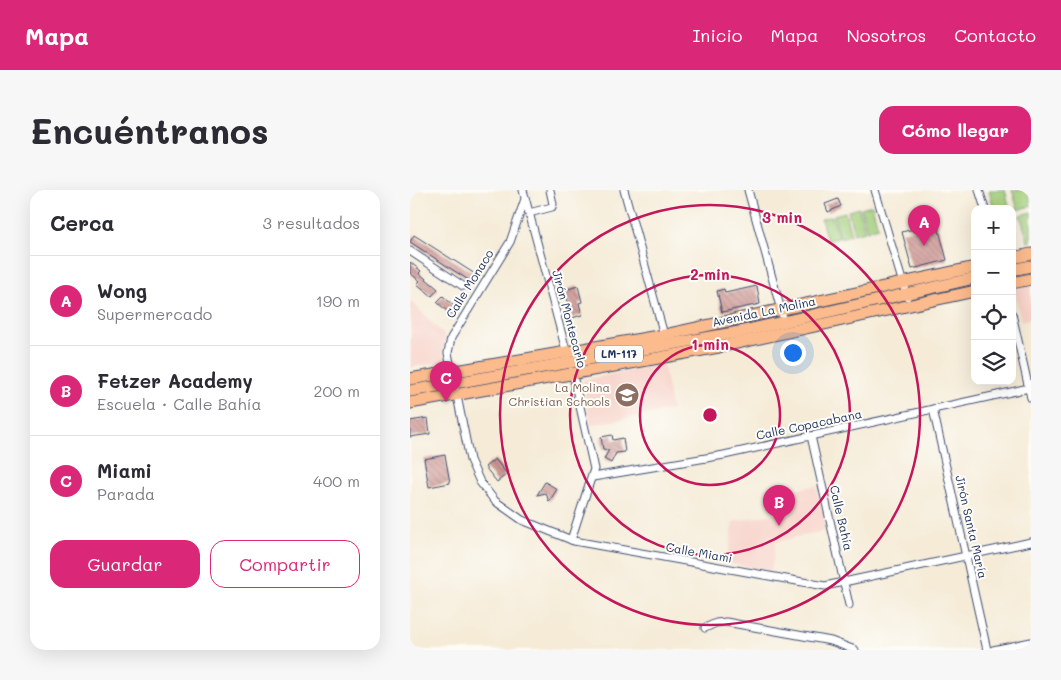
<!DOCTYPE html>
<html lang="es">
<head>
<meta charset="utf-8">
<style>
  body { margin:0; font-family:Mali,sans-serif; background:#f7f7f7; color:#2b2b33 }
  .controls { position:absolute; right:15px; top:15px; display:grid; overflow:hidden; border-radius:10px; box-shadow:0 5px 20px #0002 }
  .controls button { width:45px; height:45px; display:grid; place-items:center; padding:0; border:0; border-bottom:1px solid #e1e1e2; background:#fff; color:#2b2b33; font:25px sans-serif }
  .you { position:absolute; left:382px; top:162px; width:18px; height:18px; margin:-12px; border:4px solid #fff; border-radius:50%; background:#1a73e8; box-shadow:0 0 0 8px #1a73e833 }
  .badge { display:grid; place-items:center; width:32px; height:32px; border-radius:50%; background:#db2777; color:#fff; font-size:16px; font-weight:700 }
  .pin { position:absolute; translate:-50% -41px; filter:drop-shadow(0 1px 2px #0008) }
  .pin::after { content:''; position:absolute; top:26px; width:18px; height:15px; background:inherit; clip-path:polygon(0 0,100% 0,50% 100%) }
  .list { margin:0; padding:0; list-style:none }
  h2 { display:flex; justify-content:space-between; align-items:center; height:65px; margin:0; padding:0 20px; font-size:21px }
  h2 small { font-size:16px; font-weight:400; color:#7c7c81 }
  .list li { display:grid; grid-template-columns:32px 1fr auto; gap:15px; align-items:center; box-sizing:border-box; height:90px; padding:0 20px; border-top:1px solid #e1e1e2 }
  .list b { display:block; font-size:19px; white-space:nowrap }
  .list p { margin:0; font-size:16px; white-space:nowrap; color:#7c7c81 }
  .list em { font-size:16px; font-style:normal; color:#7c7c81 }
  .actions { display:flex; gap:10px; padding:15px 20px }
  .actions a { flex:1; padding:11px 0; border:1px solid #db2777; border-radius:15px; text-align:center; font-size:18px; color:#db2777 }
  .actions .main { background:#db2777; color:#fff }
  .icon { flex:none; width:28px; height:28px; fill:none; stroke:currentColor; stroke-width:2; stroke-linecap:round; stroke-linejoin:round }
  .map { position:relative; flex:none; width:621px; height:460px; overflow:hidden; border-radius:15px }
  header { display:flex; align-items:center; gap:30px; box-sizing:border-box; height:70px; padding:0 25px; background:#db2777; color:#fff }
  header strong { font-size:24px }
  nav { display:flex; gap:28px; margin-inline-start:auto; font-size:18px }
  .intro { display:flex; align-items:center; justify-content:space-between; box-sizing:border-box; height:120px; padding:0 30px }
  h1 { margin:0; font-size:35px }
  .button { padding:12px 22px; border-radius:15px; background:#db2777; color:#fff; font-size:18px; font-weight:700 }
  main { display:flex; gap:30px; padding:0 30px }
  aside { flex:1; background:#fff; border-radius:15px; box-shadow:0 5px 20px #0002 }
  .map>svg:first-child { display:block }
</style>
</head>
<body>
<header>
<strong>Mapa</strong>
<nav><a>Inicio</a><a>Mapa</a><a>Nosotros</a><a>Contacto</a></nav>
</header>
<div class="intro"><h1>Encuéntranos</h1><a class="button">Cómo llegar</a></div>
<main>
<aside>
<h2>Cerca<small>3 resultados</small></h2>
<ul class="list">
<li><span class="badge">A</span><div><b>Wong</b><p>Supermercado</p></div><em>190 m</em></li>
<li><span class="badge">B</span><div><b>Fetzer Academy</b><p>Escuela · Calle Bahía</p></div><em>200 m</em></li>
<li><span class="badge">C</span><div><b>Miami</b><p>Parada</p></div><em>400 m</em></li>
</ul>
<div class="actions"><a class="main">Guardar</a><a>Compartir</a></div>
</aside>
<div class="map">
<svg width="621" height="460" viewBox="0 0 621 460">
  <defs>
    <pattern id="building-back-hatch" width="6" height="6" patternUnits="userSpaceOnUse" patternTransform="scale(1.25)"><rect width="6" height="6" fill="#ce9693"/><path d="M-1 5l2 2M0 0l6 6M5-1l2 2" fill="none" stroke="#a67b7b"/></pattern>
  </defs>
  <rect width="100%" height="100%" fill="#fdfcf7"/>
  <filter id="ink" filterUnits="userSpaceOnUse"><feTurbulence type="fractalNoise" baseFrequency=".02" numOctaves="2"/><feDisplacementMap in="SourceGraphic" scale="10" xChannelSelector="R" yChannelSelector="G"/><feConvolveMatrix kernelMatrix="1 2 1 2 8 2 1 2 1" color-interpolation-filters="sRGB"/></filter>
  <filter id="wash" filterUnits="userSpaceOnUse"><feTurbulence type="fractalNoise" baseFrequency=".0096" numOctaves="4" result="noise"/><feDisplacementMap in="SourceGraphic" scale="20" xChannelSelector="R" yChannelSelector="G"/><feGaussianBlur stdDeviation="1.12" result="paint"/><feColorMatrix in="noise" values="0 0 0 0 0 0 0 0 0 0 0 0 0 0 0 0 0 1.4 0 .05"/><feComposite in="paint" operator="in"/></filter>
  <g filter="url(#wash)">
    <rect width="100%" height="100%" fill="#f5ebd7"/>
    <g fill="#f7d1c8">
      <polygon points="621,95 621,129 611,131 604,99"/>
      <polygon points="0,110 36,147 33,160 35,172 1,177"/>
      <polygon points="253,174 262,220 181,235 173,190"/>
      <polygon points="407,295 417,340 366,352 361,381 317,373 323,332 368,323 364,304"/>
    </g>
    <g fill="#a2cd79" stroke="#5e7e6c">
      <polygon points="579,0 595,0 600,19 584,19"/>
      <polygon points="602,0 618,0 621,16 608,20"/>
      <polygon points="462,15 468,37 457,41 451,18"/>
      <polygon points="449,18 455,41 444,44 438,21"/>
      <polygon points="435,22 441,45 430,48 424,25"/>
      <polygon points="621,22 621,52 618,52 610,25"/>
      <polygon points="422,26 429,48 417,51 411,29"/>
    </g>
    <g id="blocks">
      <g fill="url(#building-back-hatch)">
        <polygon points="428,9 431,16 418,22 415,14"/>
        <polygon points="527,33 537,70 502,79 492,42"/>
        <polygon points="4,45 65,84 60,91 0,52"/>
        <polygon points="0,72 11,81 9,83 28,99 22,106 7,94 10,91 0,83"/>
        <polygon points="168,96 172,112 169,113 172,125 162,128 155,100"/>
        <polygon points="347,96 350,114 312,122 307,101 314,99 315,103"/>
        <polygon points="33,106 47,119 41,125 27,112"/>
        <polygon points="18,228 20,244 0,247 0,231"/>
        <polygon points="202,245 203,250 213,248 215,262 206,263 201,273 194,269 199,260 193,259 191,247"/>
        <polygon points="35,265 40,293 19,297 14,269"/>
        <polygon points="85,269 97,284 87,292 75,277"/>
        <polygon points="135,292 147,299 139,312 136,303 127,305"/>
      </g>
    </g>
  </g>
  <g filter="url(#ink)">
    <use href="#blocks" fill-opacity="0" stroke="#3c4b70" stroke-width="1"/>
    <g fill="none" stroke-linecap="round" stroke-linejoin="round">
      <defs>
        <g id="street">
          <polyline points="113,0 157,164"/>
          <polyline points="214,0 254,145"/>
          <polyline points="338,0 374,131"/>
          <polyline points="465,0 497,107"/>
          <polyline points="569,0 575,19"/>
          <polyline points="119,23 142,17 143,14 140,0"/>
          <polyline points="0,61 53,96"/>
          <polyline points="602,124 621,208"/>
          <polyline points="42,183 38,163 41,148 100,52 115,9"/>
          <polyline points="46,201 60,270 70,292 85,311 112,330 164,351 415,396 621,352"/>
          <polyline points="523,219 577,460"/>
          <polyline points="401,246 439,415"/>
          <polyline points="183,287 314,265 619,198"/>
          <polyline points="161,350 184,279 162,181"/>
          <polyline points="295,438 306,433 316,432 421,451 445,460"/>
          <polyline points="583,460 621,452"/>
        </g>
        <g id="primary">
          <polyline points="602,68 621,64"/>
          <polyline points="602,80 621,76"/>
          <polyline points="602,93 621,89"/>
          <polyline points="0,189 254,145 565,77"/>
          <polyline points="0,201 329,142 565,88"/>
          <polyline points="0,213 309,157 565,101"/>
        </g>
      </defs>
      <use href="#street" stroke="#3c4b70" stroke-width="9"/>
      <use href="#primary" stroke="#3c4b70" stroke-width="13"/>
      <use href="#street" stroke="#fff" stroke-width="7"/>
      <use href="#primary" stroke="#fbbb8d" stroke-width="11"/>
    </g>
  </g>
  <g fill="none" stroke="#c2185b" stroke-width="2.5">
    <circle cx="300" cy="225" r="70"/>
    <circle cx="300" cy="225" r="140"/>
    <circle cx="300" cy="225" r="210"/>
  </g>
  <defs>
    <symbol id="school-disc" viewBox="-11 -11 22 22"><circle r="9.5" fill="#8d6e63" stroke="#fdfcf7"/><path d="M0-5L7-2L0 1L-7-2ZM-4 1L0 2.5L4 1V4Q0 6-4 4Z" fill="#fff"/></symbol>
  </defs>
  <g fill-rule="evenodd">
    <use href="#school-disc" x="203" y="191" width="28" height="28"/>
  </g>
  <g text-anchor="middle" stroke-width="4" stroke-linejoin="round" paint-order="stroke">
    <rect fill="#fdfcf7" stroke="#5f6c8c" stroke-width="1" x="185" y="155.5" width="48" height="17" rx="4"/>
    <g font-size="11" font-weight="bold" fill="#1b2f5e">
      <text x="209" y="168">LM-117</text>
    </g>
    <g font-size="12" fill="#1b2f5e" stroke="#fdfcf7">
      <text transform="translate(60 94) rotate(-58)" y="4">Calle Monaco</text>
      <text transform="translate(354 122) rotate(-12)" y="4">Avenida La Molina</text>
      <text transform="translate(159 129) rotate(75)" y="4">Jirón Montecarlo</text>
      <text transform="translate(399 235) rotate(-12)" y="4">Calle Copacabana</text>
      <text transform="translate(431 328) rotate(77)" y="4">Calle Bahía</text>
      <text transform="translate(561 337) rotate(77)" y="4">Jirón Santa María</text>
      <text transform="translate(289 363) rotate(10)" y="4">Calle Miami</text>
    </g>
    <g font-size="12" fill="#785e54" stroke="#fdfcf7" text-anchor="end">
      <text x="200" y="202">La Molina<tspan x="200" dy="14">Christian Schools</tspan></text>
    </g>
  </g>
  <circle cx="300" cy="225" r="8" fill="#c2185b" stroke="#fdfcf7" stroke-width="2.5"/>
  <g font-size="15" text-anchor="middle" font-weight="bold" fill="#c2185b" stroke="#fdfcf7" stroke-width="4" stroke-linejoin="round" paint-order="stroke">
    <text x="372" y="33">3 min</text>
    <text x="300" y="90">2 min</text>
    <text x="300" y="160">1 min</text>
  </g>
</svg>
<div class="controls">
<button>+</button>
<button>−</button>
<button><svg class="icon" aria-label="locate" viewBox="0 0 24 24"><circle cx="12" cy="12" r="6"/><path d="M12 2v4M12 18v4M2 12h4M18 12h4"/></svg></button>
<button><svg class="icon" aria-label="layers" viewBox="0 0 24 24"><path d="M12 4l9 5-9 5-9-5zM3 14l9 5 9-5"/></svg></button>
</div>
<div class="you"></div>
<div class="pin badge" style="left:514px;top:56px">A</div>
<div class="pin badge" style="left:369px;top:336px">B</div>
<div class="pin badge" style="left:36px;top:212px">C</div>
</div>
</main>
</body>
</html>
